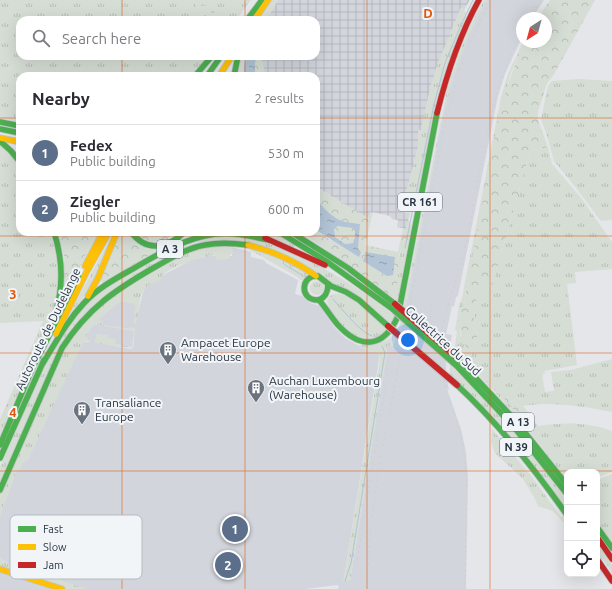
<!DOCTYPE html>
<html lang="en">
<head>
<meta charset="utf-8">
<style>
  body { margin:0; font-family:Ubuntu,sans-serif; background:#f2f2f3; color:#2b2b33 }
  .controls { position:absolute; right:12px; bottom:12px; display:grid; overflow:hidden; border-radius:8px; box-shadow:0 4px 16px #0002 }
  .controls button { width:36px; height:36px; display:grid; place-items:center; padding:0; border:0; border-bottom:1px solid #e1e1e2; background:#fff; color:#2b2b33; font:20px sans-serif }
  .compass { position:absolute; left:516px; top:12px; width:36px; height:36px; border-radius:50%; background:#fff; box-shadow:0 4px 16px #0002; rotate:216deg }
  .you { position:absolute; left:408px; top:340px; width:14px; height:14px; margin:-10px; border:3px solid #fff; border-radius:50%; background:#1a73e8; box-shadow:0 0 0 6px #1a73e833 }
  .badge { display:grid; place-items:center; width:26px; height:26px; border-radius:50%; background:#d93025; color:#fff; font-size:13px; font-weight:700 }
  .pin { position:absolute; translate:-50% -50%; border:2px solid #fff; box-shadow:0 1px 4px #0006 }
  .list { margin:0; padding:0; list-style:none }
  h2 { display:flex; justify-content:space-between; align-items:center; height:52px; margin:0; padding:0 16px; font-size:17px }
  h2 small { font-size:13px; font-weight:400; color:#7c7c81 }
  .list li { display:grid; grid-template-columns:26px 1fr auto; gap:12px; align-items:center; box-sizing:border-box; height:56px; padding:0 16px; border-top:1px solid #e1e1e2 }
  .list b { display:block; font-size:15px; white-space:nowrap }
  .list p { margin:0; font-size:13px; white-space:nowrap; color:#7c7c81 }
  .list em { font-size:13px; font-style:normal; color:#7c7c81 }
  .icon { flex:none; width:22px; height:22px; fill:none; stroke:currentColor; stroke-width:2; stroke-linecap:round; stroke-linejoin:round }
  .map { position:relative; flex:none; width:612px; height:589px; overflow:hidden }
  .search { position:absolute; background:#fff; box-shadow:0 4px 16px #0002; left:16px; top:16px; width:304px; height:44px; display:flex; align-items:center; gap:10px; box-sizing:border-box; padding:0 14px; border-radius:12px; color:#7c7c81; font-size:15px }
  .panel { position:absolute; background:#fff; box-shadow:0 4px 16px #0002; left:16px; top:72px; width:304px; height:164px; border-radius:12px }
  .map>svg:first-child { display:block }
</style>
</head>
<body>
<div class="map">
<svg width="612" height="589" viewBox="0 0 612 589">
  <defs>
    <pattern id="industrial-grid" width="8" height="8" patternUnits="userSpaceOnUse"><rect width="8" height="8" fill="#d2d6dc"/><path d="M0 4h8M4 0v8" fill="none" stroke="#b4b8be"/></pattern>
    <pattern id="grass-tufts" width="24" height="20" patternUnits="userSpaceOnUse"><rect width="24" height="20" fill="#d5ddd4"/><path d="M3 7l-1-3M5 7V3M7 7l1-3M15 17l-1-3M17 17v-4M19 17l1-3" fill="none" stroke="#b7beb7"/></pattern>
    <pattern id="forest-crowns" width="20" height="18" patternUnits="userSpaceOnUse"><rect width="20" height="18" fill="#d5ddd4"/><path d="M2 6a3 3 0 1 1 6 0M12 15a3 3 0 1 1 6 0" fill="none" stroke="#b7beb7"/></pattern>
    <pattern id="wetland-marsh" width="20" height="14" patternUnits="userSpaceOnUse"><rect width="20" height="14" fill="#d5ddd4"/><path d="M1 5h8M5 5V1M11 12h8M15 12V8" fill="none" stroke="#b7beb7"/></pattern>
    <pattern id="water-ripples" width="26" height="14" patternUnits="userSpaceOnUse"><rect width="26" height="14" fill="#b2c4d5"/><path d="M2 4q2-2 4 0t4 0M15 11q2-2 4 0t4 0" fill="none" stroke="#91a0ae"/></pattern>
  </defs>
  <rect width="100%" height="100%" fill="#e4e6e9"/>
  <g fill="#d2d6dc">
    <polygon points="487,0 544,0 532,18 522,18 522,37 505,74 498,96 458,296 456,297 454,307 452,306 446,334 452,335 446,364 446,372 449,390 447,389 461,429 466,452 468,478 466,589 340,589 338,585 337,585 305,589 87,589 8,564 2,559 0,557 0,516 17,469 24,461 81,346 84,342 90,342 84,337 94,324 134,331 132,347 115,344 108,338 108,336 97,334 95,342 131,349 133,347 135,328 130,329 102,325 100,321 100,318 120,301 134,303 136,307 134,324 135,324 143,292 146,286 152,283 158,281 165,274 193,259 206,257 207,254 225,259 231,257 233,252 231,252 233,250 231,247 251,252 251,257 264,260 266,263 298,280 295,294 302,296 310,303 320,306 334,327 345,338 368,351 380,353 344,578 350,581 386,357 387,345 398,347 442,120 449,91 462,50 472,27"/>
    <polygon points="0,565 10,569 68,589 0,589"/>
  </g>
  <polygon fill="url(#industrial-grid)" points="278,0 470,0 464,10 461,8 431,85 421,130 418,131 418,147 401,212 410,213 406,229 397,227 398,220 392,219 390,216 372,212 368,218 316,187 316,76 265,76 261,56 316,56 316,20 266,20"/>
  <g fill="url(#grass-tufts)">
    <polygon points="0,0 251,0 236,20 20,20 20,56 208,56 192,76 20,76 20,122 0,118"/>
    <path d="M484 0H487C465 38 452 78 442 120L398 347 393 346 400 324 404 305 447 90C457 59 467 29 484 0Z"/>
    <path d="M461 7 466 12V19L454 47 416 208C411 214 409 213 401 212L418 147V131L421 130 431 85 437 65Z"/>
    <path d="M523 42H525L510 75 463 308 460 310 457 327H461L460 335 465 347H456L455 349 495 390 497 389 540 435 536 428C515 402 494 378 471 355V353L477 337 474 322 477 288 492 286 530 151 548 147 552 164 581 198 612 242V269L575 272 576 283 567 284 577 365 544 371 545 373 542 374 545 392 554 391 551 372 571 370 612 359V412C583 406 552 401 523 406L538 426C564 422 588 422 612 431V472L597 477V472H567V481L530 432 494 391 457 353 454 369 486 400 515 433 539 463 567 500V511L449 375 452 348 455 346 457 331 455 330 459 306 462 298 501 97 508 74Z"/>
    <polygon points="579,79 612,81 612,220 601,221 573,184 554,161 547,136 541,119 548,86 552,81"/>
    <polygon points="0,144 11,153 20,166 20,232 50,232 59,263 58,300 0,436 0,419 43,321 0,323"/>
    <polygon points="97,232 99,232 62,300 64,280 64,256 67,278 74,276"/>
    <polygon points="114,232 129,232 170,247 158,252 159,249 144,248 134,243 93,284 70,315 73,307"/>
    <polygon points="253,232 273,232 295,245 293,248"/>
    <path d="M217 237C230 237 244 237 257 240 270 243 282 249 294 254 330 270 362 290 393 314 399 293 394 268 402 248L408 249C405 270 402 292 396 313 395 317 394 321 393 325 386 338 368 343 355 336 342 329 331 316 327 301 337 277 374 319 386 328L389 324 309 268 233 240H213L197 243 204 240Z"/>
    <polygon points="186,245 188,249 130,279 74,327 0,485 0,467 38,380 66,328 88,302 100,292 131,273"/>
    <path d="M215 245C222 245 229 243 233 250L231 251 233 252 232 254H230V256L232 257 223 260 216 259V256L207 254V257C197 257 172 267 164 274 162 277 162 280 158 281 152 284 147 284 143 291 138 300 139 313 136 324H134L136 307H134V304L120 301 100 318V321L103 322V325L129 329 130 327 135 328 132 348 95 343 97 334 108 336V338L116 339 115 344 132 347 134 331 94 324 85 337H88L87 340H91L90 342 86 341 82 344 28 460 27 462 24 461 20 470 17 469 0 516V494L57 362 69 339 91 313 119 290 182 255 194 250Z"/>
    <polygon points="251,248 283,258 306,272 308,277 306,280 300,280 299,278 252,251 250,250"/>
    <circle cx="317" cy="288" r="7"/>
    <polygon points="394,334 391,346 387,345 386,357 350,581 344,581 342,579 344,578 380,359 380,353 368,351 358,345 376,345 389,339"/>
    <path d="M456 387 496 427 535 474 567 519V526L553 511 538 506 534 497 523 479 495 453 491 442 492 429 532 477 561 517 564 516C532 470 497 426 455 388Z"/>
    <polygon points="612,474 612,543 597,521 597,480"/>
    <polygon points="597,543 612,565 612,573 605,561 604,559 602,560 597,555"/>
    <polygon points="0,557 8,564 87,589 68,589 4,567 0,565"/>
  </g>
  <g fill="url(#forest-crowns)">
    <polygon points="270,0 278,0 266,20 258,20"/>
    <path d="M550 0H595L553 76 547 83 538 112V120L548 147 530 151 492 286 477 288 474 322 477 337 471 353V355C495 378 515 402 536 428L540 435 538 437 497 390H495L455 349 456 347 465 346V345L461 343V327H457L460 310 463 308 498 119C505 92 513 67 525 42H546V18H538Z"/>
    <polygon points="240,56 247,56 244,66 244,76 237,76"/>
    <polygon points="257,56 261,56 265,76 255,76 255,63"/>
    <path d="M316 187 368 218 370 212H373L365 245 398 252 403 228 406 229 408 220C416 226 410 240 408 249L402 248 399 255 396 300 301 232H316V230L330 240 358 249 360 224C345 222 339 222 327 211 323 208 321 203 316 199Z"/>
    <polygon points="338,226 352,228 355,231 355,237 353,243 345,244 335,237 334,229"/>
    <polygon points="57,232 97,232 74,276 66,279 64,256"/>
    <path d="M133 232H169L170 240C155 247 144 243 133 232Z"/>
    <polygon points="116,239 134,243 144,248 160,250 104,284 100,280"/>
  </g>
  <path fill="url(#wetland-marsh)" d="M196 3C205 5 215 6 216 17L212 20H206L195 5Z"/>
  <g fill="url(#water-ripples)" fill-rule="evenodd">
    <polygon points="247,56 257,56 255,63 255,76 244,76 244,66"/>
    <path d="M316 200C321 203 323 208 327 211 339 222 345 222 360 224L358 249 361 252 359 257 316 230ZM338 226 352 228 355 231V237L353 243 345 244 335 237 334 229Z"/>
    <polygon points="365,252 395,257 393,275 387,276 363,261 365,256"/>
  </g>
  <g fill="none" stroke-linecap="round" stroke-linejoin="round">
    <g stroke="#b2c4d5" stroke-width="1">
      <polyline points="405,248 434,104 445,63 461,25 473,0"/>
      <polyline points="284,260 283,263 285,265 302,275"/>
      <path d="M333 299C342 309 360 332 372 336"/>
      <polyline points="345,581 351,563 385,353 382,346"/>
      <polyline points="339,589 339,588"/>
    </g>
    <defs>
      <g id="fast">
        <polyline points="247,20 262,0"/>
        <polyline points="195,76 212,56"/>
        <polyline points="207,76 221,56"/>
        <polyline points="234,76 238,56"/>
        <polyline points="0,122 20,126"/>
        <polyline points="0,129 20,133"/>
        <polyline points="0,141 11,151 20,162"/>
        <path d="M54 232C63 260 64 286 55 314"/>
        <path d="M131 232C147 253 167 248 185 232"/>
        <polyline points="279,232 326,261 394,310"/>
        <polyline points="291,232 348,268 395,304"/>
        <path d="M328 284C328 292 326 297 319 300 298 301 301 274 318 276L331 286 346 292 359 300 388 326"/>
        <path d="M319 300C326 308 331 317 338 325 361 350 384 348 398 316L437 113"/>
        <polyline points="456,357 514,419 567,485"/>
        <path d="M43 363C56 342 67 321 84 303 97 289 113 280 129 271 155 256 184 238 215 234 233 232 251 236 269 240"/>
        <polyline points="455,364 514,427 567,494"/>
        <path d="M457 385C499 424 534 468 567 515"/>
        <polyline points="0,445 33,367 79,277"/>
        <polyline points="0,458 44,360"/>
        <path d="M0 490 62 348C88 308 115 290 155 267 171 258 187 248 205 245 220 242 233 243 248 245"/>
        <polyline points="597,527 612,548"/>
      </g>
      <g id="slow">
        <polyline points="254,20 268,0"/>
        <polyline points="219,76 232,56"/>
        <polyline points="0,138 20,142"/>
        <path d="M248 245C273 251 295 261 316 276"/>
        <polyline points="85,266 103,232"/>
        <polyline points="88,296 98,278 117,232"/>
        <polyline points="56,334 86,273 109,232"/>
        <polyline points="0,569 62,589"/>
      </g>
      <g id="jam">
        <path d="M437 113C447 73 459 36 479 0"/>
        <polyline points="265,238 325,265"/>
        <polyline points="597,537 612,559"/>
        <polyline points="597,559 612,581"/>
      </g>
    </defs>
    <use href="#fast" stroke="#c2c4c7" stroke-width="7"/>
    <use href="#slow" stroke="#c2c4c7" stroke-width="7"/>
    <use href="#jam" stroke="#c2c4c7" stroke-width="7"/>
    <use href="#fast" stroke="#4caf50" stroke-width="5.5"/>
    <use href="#slow" stroke="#ffc107" stroke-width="5.5"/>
    <use href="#jam" stroke="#c62828" stroke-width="5.5"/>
    <g stroke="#cdcfd1" stroke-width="1" stroke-dasharray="2 4" stroke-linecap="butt">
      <polyline points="529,18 541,0"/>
      <polyline points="431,324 431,294"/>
      <polyline points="357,589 357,561 386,384 388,358"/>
      <path d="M367 589 370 535 378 473 444 128C454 83 468 40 491 0"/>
      <path d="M465 589C465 565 466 541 466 516 467 493 467 470 463 447 458 415 441 386 440 353 439 320 456 288 463 256 481 181 485 101 522 31"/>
    </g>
    <defs>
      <polyline id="fast-bridge" points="394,310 455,364"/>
      <g id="jam-bridge">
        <polyline points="395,304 456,357"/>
        <polyline points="388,326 457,385"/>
      </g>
    </defs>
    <use href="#fast-bridge" stroke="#c0c3c7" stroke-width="8" stroke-linecap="butt"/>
    <use href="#jam-bridge" stroke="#c0c3c7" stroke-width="8" stroke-linecap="butt"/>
    <use href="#fast-bridge" stroke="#4caf50" stroke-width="6"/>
    <use href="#jam-bridge" stroke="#c62828" stroke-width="6"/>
  </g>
  <path fill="none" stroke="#de570f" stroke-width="1" stroke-opacity="0.55" d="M122 0V20M245 0V20M367 0V589M490 0V589M122 56V76M245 56V76M0 118H20M316 118H612M122 232V589M245 232V589M0 236H612M0 353H612M0 471H612"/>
  <defs>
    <symbol id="building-pin" viewBox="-11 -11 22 30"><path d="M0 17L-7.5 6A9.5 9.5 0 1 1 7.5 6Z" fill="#6b737e" stroke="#f2f5f8"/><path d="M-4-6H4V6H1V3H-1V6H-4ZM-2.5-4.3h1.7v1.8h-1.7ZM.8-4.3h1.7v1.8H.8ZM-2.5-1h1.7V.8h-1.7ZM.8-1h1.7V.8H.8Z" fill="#fff"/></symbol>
  </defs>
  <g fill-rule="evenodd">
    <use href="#building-pin" x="158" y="340" width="20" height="27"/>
    <use href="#building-pin" x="246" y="378" width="20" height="27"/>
    <use href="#building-pin" x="72" y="400" width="20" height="27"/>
  </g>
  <g text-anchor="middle" stroke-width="4" stroke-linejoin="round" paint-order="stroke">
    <g fill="#f2f5f8" stroke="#666f7a" stroke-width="1">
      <rect x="398" y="193" width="44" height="18" rx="3"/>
      <rect x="157" y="240" width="26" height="18" rx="3"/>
      <rect x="502" y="413" width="32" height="18" rx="3"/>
      <rect x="500" y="438" width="32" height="18" rx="3"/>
    </g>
    <g font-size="11" font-weight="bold" fill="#2a3544">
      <text x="420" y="206">CR 161</text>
      <text x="170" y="253">A 3</text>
      <text x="518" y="426">A 13</text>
      <text x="516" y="451">N 39</text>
    </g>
    <g font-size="12" fill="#2a3544" stroke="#f2f5f8">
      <text transform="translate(48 329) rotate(-64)" y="4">Autoroute de Dudelange</text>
      <text transform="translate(443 341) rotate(42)" y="4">Collectrice du Sud</text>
    </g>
    <g font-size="12" fill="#2a3544" stroke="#f2f5f8" text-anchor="start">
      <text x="181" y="347">Ampacet Europe<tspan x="181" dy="14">Warehouse</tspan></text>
      <text x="269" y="385">Auchan Luxembourg<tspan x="269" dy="14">(Warehouse)</tspan></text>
      <text x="95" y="407">Transaliance<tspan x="95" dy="14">Europe</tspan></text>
    </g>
  </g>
  <rect x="10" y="515" width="132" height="64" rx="6" fill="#f2f5f8" stroke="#b6bbc2" stroke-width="1"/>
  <rect x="18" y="526" width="18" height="6" fill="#4caf50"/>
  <rect x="18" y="544" width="18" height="6" fill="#ffc107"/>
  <rect x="18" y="562" width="18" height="6" fill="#c62828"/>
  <g font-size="11" fill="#2a3544">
    <text x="43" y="533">Fast</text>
    <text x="43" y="551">Slow</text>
    <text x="43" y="569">Jam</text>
  </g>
  <g font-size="13" text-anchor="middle" font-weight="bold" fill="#de570f" stroke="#f2f5f8" stroke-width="4" stroke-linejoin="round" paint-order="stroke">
    <text x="428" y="18">D</text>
    <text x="13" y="299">3</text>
    <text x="13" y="417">4</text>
  </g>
</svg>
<div class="controls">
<button>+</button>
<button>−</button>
<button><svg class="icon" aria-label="locate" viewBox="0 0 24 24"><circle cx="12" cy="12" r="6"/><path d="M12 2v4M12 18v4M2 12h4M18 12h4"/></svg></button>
</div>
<svg class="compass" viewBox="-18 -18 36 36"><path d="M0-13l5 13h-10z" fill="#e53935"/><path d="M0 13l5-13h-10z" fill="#7c7c81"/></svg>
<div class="you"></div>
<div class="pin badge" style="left:235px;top:529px;background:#5c6f8a">1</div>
<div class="pin badge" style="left:228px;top:565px;background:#5c6f8a">2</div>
<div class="search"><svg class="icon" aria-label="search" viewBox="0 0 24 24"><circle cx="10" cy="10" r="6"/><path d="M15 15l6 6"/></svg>Search here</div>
<section class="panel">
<h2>Nearby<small>2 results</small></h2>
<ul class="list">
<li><span class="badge" style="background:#5c6f8a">1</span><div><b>Fedex</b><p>Public building</p></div><em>530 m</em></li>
<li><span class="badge" style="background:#5c6f8a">2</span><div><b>Ziegler</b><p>Public building</p></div><em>600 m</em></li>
</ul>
</section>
</div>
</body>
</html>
